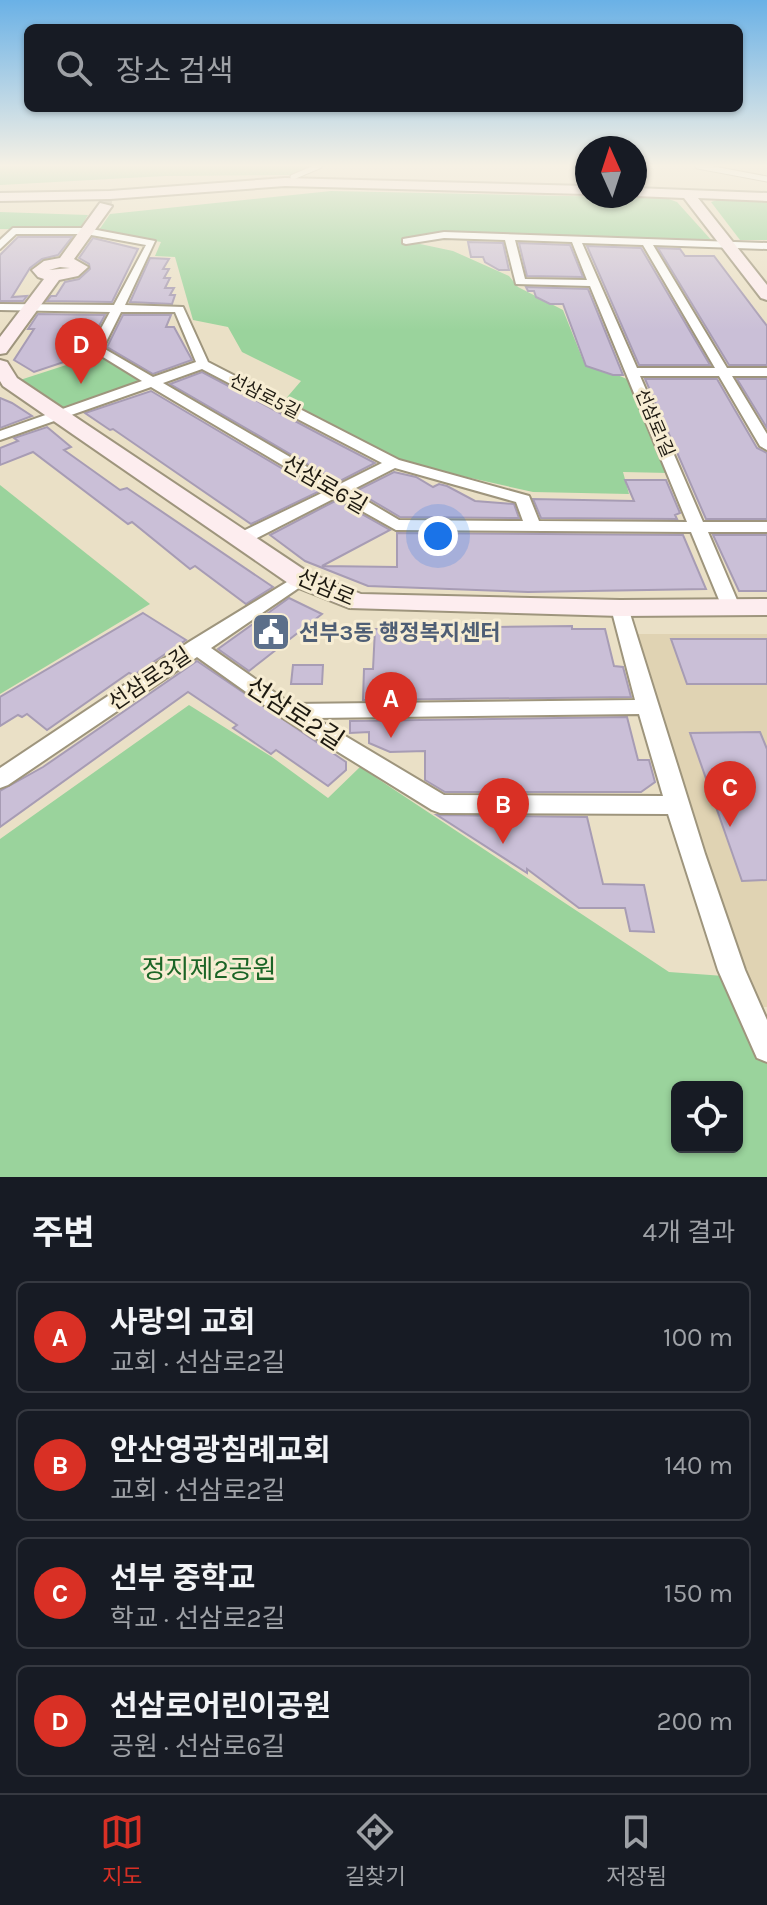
<!DOCTYPE html>
<html lang="ko">
<head>
<meta charset="utf-8">
<style>
  body { margin:0; font-family:Karla,"Noto Sans KR",sans-serif; background:#20242c; color:#f1f3f6 }
  .controls { position:absolute; right:24px; bottom:24px; display:grid; overflow:hidden; border-radius:12px; box-shadow:0 2px 6px #0004 }
  .controls button { width:72px; height:72px; display:grid; place-items:center; padding:0; border:0; border-bottom:2px solid #363941; background:#171b24; color:#f1f3f6; font:40px sans-serif }
  .compass { position:absolute; left:575px; top:136px; width:72px; height:72px; border-radius:50%; background:#171b24; box-shadow:0 2px 6px #0004; rotate:357deg }
  .you { position:absolute; left:438px; top:536px; width:28px; height:28px; margin:-20px; border:6px solid #fff; border-radius:50%; background:#1a73e8; box-shadow:0 0 0 12px #1a73e833 }
  .badge { display:grid; place-items:center; width:52px; height:52px; border-radius:50%; background:#d93025; color:#fff; font-size:26px; font-weight:700 }
  .pin { position:absolute; translate:-50% -66px; filter:drop-shadow(0 2px 4px #0008) }
  .pin::after { content:''; position:absolute; top:42px; width:28px; height:24px; background:inherit; clip-path:polygon(0 0,100% 0,50% 100%) }
  .list { margin:0; padding:0; list-style:none }
  h2 { display:flex; justify-content:space-between; align-items:center; height:104px; margin:0; padding:0 32px; font-size:34px }
  h2 small { font-size:26px; font-weight:400; color:#9ea1a6 }
  .list li { display:grid; grid-template-columns:52px 1fr auto; gap:24px; align-items:center; box-sizing:border-box; height:112px; margin:0 16px 16px; padding:0 16px; border:2px solid #363941; border-radius:12px }
  .list b { display:block; font-size:30px; white-space:nowrap }
  .list p { margin:0; font-size:26px; white-space:nowrap; color:#9ea1a6 }
  .list em { font-size:26px; font-style:normal; color:#9ea1a6 }
  .icon { flex:none; width:44px; height:44px; fill:none; stroke:currentColor; stroke-width:2; stroke-linecap:round; stroke-linejoin:round }
  .map { position:relative; flex:none; width:767px; height:1177px; overflow:hidden }
  .search { position:absolute; background:#171b24; box-shadow:0 2px 6px #0004; left:24px; right:24px; top:24px; height:88px; display:flex; align-items:center; gap:20px; box-sizing:border-box; padding:0 28px; border-radius:12px; color:#9ea1a6; font-size:30px }
  .sheet { height:616px; background:#171b24 }
  nav { display:flex; justify-content:space-around; align-items:center; box-sizing:border-box; height:112px; border-top:2px solid #363941; background:#171b24; font-size:22px; color:#9ea1a6 }
  nav a { display:grid; justify-items:center; gap:4px }
  nav .on { color:#d93025 }
  .map>svg:first-child { display:block }
</style>
</head>
<body>
<div class="map">
<svg width="767" height="1177" viewBox="0 0 767 1177">
  <rect width="100%" height="100%" fill="#eae0c6"/>
  <polygon fill="#e0d3b3" points="635,634 767,634 767,1007 747,1007"/>
  <g fill="#9ad39c" fill-rule="evenodd">
    <polygon points="0,166 311,166 293,175 165,176 0,185"/>
    <polygon points="331,191 666,198 677,202 713,242 443,234 406,241 453,251 509,276 518,287 563,310 583,360 629,380 669,473 623,472 629,494 533,492 403,463 283,402 301,381 242,352 228,327 193,320 175,257 155,256 161,242 99,230 110,214"/>
    <polygon points="723,198 767,200 767,240 740,240 711,202"/>
    <polygon points="0,212 88,215 79,230 0,229"/>
    <polygon points="97,355 136,378 138,382 65,411 20,380"/>
    <polygon points="0,485 150,604 0,694"/>
    <path d="M189 705 272 757 328 798 360 767 669 972 724 976 738 1017 767 1064V1177H0V839ZM677 1087H737V1147H677Z"/>
  </g>
  <g fill="#cabfd7" stroke="#a79cb4" stroke-width="2">
    <polygon points="18,237 72,237 58,255 42,259 30,268 12,297 27,296 23,301 0,301 0,255"/>
    <polygon points="93,238 138,249 112,302 47,301 51,296 56,296 65,282 79,279 90,269 89,264 79,258"/>
    <polygon points="468,242 503,243 509,270 499,270 485,262 483,257 471,257"/>
    <polygon points="519,243 570,245 583,277 527,276"/>
    <polygon points="587,246 641,248 710,365 639,365"/>
    <polygon points="658,248 680,249 685,256 714,256 767,326 767,365 729,365"/>
    <polygon points="150,258 169,259 163,269 169,269 164,278 170,278 165,288 174,288 170,295 175,295 172,304 130,302"/>
    <polygon points="526,287 588,289 623,375 613,375 586,366 563,304 550,304 536,297 534,291 528,291"/>
    <polygon points="38,314 105,315 87,348 91,353 34,372 14,360 34,329 28,329"/>
    <polygon points="123,315 171,315 166,327 174,327 192,360 153,374 107,347"/>
    <polygon points="202,372 327,438 375,463 338,482 170,384"/>
    <polygon points="645,379 717,379 757,448 767,453 767,519 706,519"/>
    <polygon points="737,379 767,379 767,428"/>
    <polygon points="151,391 320,491 251,524 113,429 110,430 85,413"/>
    <polygon points="0,398 12,403 32,416 0,428"/>
    <polygon points="47,427 71,447 64,450 120,490 127,488 273,587 246,604 195,566 190,569 132,522 128,524 33,452 0,465 0,448 18,441 14,438"/>
    <polygon points="394,472 416,477 433,487 439,484 447,486 475,501 514,504 519,518 400,517 356,491"/>
    <polygon points="625,480 666,480 680,513 675,515 677,519 541,518 533,499 634,501"/>
    <polygon points="337,500 390,530 322,566 397,567 397,533 683,535 706,589 528,592 368,586 305,561 270,535"/>
    <polygon points="713,535 767,535 767,591 739,591"/>
    <polygon points="289,598 322,614 249,671 218,649"/>
    <polygon points="143,613 186,640 134,675 129,673 47,730 27,714 22,717 18,715 0,726 0,697"/>
    <polygon points="572,626 572,629 605,629 614,666 623,667 631,697 363,700 364,669 373,669 375,629 495,630 495,627"/>
    <polygon points="671,639 767,639 767,684 687,684"/>
    <polygon points="197,661 346,762 346,770 328,786 276,750 271,754 233,728 237,725 188,692 0,827 0,791 43,767"/>
    <polygon points="293,665 323,665 322,684 291,684"/>
    <polygon points="627,717 638,760 649,760 655,782 641,792 445,792 425,780 425,751 390,752 369,743 369,732 350,733 350,721"/>
    <polygon points="760,732 767,749 767,880 742,881 690,733"/>
    <polygon points="437,815 587,817 603,884 644,885 654,932 630,931 625,908 579,908 527,869 527,873"/>
  </g>
  <g fill="none" stroke-linecap="round" stroke-linejoin="round">
    <polyline stroke="#c1b8a2" stroke-width="13" stroke-dasharray="13 7" stroke-linecap="butt" points="105,206 107,188"/>
    <defs>
      <g id="lane">
        <polyline points="698,166 767,179"/>
        <polyline points="293,177 319,166"/>
      </g>
      <g id="street">
        <path d="M13 228H86L155 241 125 305 183 307 208 362 399 460 529 496 539 521 687 522 590 286 516 284 505 240 444 238 406 244 403 243V239L444 232 767 243V249L653 245 727 368H767V376H732L767 434V450L760 446 719 376H640L703 522H767V532H708L740 607 731 613 722 607 691 532 396 530 337 497 247 543H235L233 539 235 535 326 491 151 387 0 440V431L142 381 90 349 110 312 0 310V304L114 305 146 245 86 234H16L0 249V240ZM515 240 572 242 587 280 525 279ZM582 243 643 245 715 368H637ZM121 312H175L196 362 153 377 103 348ZM202 369 382 463 338 485 163 383ZM395 468 516 502 523 521 399 520 350 491Z"/>
        <path d="M300 574 306 575 309 579 306 583 211 648 291 704 635 700 611 608 620 602 627 604 705 854 745 970 767 1020V1062L757 1058 718 970 668 814 440 813 432 810 280 716 197 657 8 785 0 788V768L189 642ZM639 714 663 796 444 795 315 718Z"/>
      </g>
      <g id="secondary">
        <polygon points="285,178 587,186 587,194 285,186 110,199 0,201 0,193 110,191"/>
        <polygon points="635,188 767,193 767,201 698,198 767,285 767,300 761,298 684,198 635,196"/>
        <path d="M100 203 112 206 74 259 88 267 78 276 59 280 6 353 0 354V337L44 279 38 277 32 270 44 261 60 258ZM60 267 70 268 49 270Z"/>
        <polygon points="0,360 7,362 17,378 309,573 361,594 620,600 767,599 767,615 620,616 349,608 291,585 3,386 0,381"/>
      </g>
    </defs>
    <use href="#lane" stroke="#9e957d" stroke-width="7"/>
    <use href="#street" stroke="#9e957d" stroke-width="4"/>
    <use href="#secondary" stroke="#9e957d" stroke-width="4"/>
    <use href="#lane" stroke="#fff" stroke-width="5"/>
    <use href="#street" fill="#fff" fill-rule="evenodd"/>
    <use href="#secondary" fill="#fdedef" fill-rule="evenodd"/>
  </g>
  <linearGradient id="sky" x2="0" y2="1"><stop stop-color="#6ab1e6"/><stop offset="0.5" stop-color="#f6f1e5"/><stop offset="1" stop-color="#f6f1e5" stop-opacity="0"/></linearGradient>
  <rect width="767" height="331" fill="url(#sky)"/>
  <defs>
    <symbol id="civic-square" viewBox="-11 -11 22 22"><rect x="-9" y="-9" width="18" height="18" rx="4" fill="#5c6f8a" stroke="#f7edd3"/><path d="M-.6-6.5H3V-4.5H.6V-3L4-1V1h2V6H-6V1h2V-1L-.6-3ZM-1.2 2.5V6h2.4V2.5Z" fill="#fff"/></symbol>
  </defs>
  <g fill-rule="evenodd">
    <use href="#civic-square" x="249" y="610" width="44" height="44"/>
  </g>
  <g text-anchor="middle" stroke-width="6" stroke-linejoin="round" paint-order="stroke">
    <g font-size="18" fill="#1e1a11" stroke="#f7edd3">
      <text transform="translate(265 396) rotate(27)" y="6">선삼로5길</text>
      <text transform="translate(655 423) rotate(67)" y="6">선삼로1길</text>
    </g>
    <g font-size="22" fill="#1e1a11" stroke="#f7edd3">
      <text transform="translate(325 484) rotate(30)" y="8">선삼로6길</text>
      <text transform="translate(326 587) rotate(23)" y="8">선삼로</text>
      <text transform="translate(149 678) rotate(-34)" y="8">선삼로3길</text>
    </g>
    <g font-size="22" font-weight="bold" fill="#4e5e75" stroke="#f7edd3" text-anchor="start">
      <text x="299" y="640">선부3동 행정복지센터</text>
    </g>
    <g font-size="26" fill="#1e1a11" stroke="#f7edd3">
      <text transform="translate(295 713) rotate(33)" y="9">선삼로2길</text>
    </g>
    <g font-size="26" fill="#1b6526" stroke="#f7edd3">
      <text x="209" y="978">정지제2공원</text>
    </g>
  </g>
</svg>
<div class="controls">
<button><svg class="icon" aria-label="locate" viewBox="0 0 24 24"><circle cx="12" cy="12" r="6"/><path d="M12 2v4M12 18v4M2 12h4M18 12h4"/></svg></button>
</div>
<svg class="compass" viewBox="-18 -18 36 36"><path d="M0-13l5 13h-10z" fill="#e53935"/><path d="M0 13l5-13h-10z" fill="#9ea1a6"/></svg>
<div class="you"></div>
<div class="pin badge" style="left:391px;top:738px">A</div>
<div class="pin badge" style="left:503px;top:844px">B</div>
<div class="pin badge" style="left:730px;top:827px">C</div>
<div class="pin badge" style="left:81px;top:384px">D</div>
<div class="search"><svg class="icon" aria-label="search" viewBox="0 0 24 24"><circle cx="10" cy="10" r="6"/><path d="M15 15l6 6"/></svg>장소 검색</div>
</div>
<section class="sheet">
<h2>주변<small>4개 결과</small></h2>
<ul class="list">
<li><span class="badge">A</span><div><b>사랑의 교회</b><p>교회 · 선삼로2길</p></div><em>100 m</em></li>
<li><span class="badge">B</span><div><b>안산영광침례교회</b><p>교회 · 선삼로2길</p></div><em>140 m</em></li>
<li><span class="badge">C</span><div><b>선부 중학교</b><p>학교 · 선삼로2길</p></div><em>150 m</em></li>
<li><span class="badge">D</span><div><b>선삼로어린이공원</b><p>공원 · 선삼로6길</p></div><em>200 m</em></li>
</ul>
</section>
<nav>
<a class="on"><svg class="icon" aria-label="map" viewBox="0 0 24 24"><path d="M3 6l6-2 6 2 6-2v14l-6 2-6-2-6 2zM9 4v14M15 6v14"/></svg>지도</a>
<a><svg class="icon" aria-label="directions" viewBox="0 0 24 24"><path d="M12 3l9 9-9 9-9-9zM9 14v-3h6M13 9l2 2-2 2"/></svg>길찾기</a>
<a><svg class="icon" aria-label="saved" viewBox="0 0 24 24"><path d="M7 4h10v16l-5-4-5 4z"/></svg>저장됨</a>
</nav>
</body>
</html>
